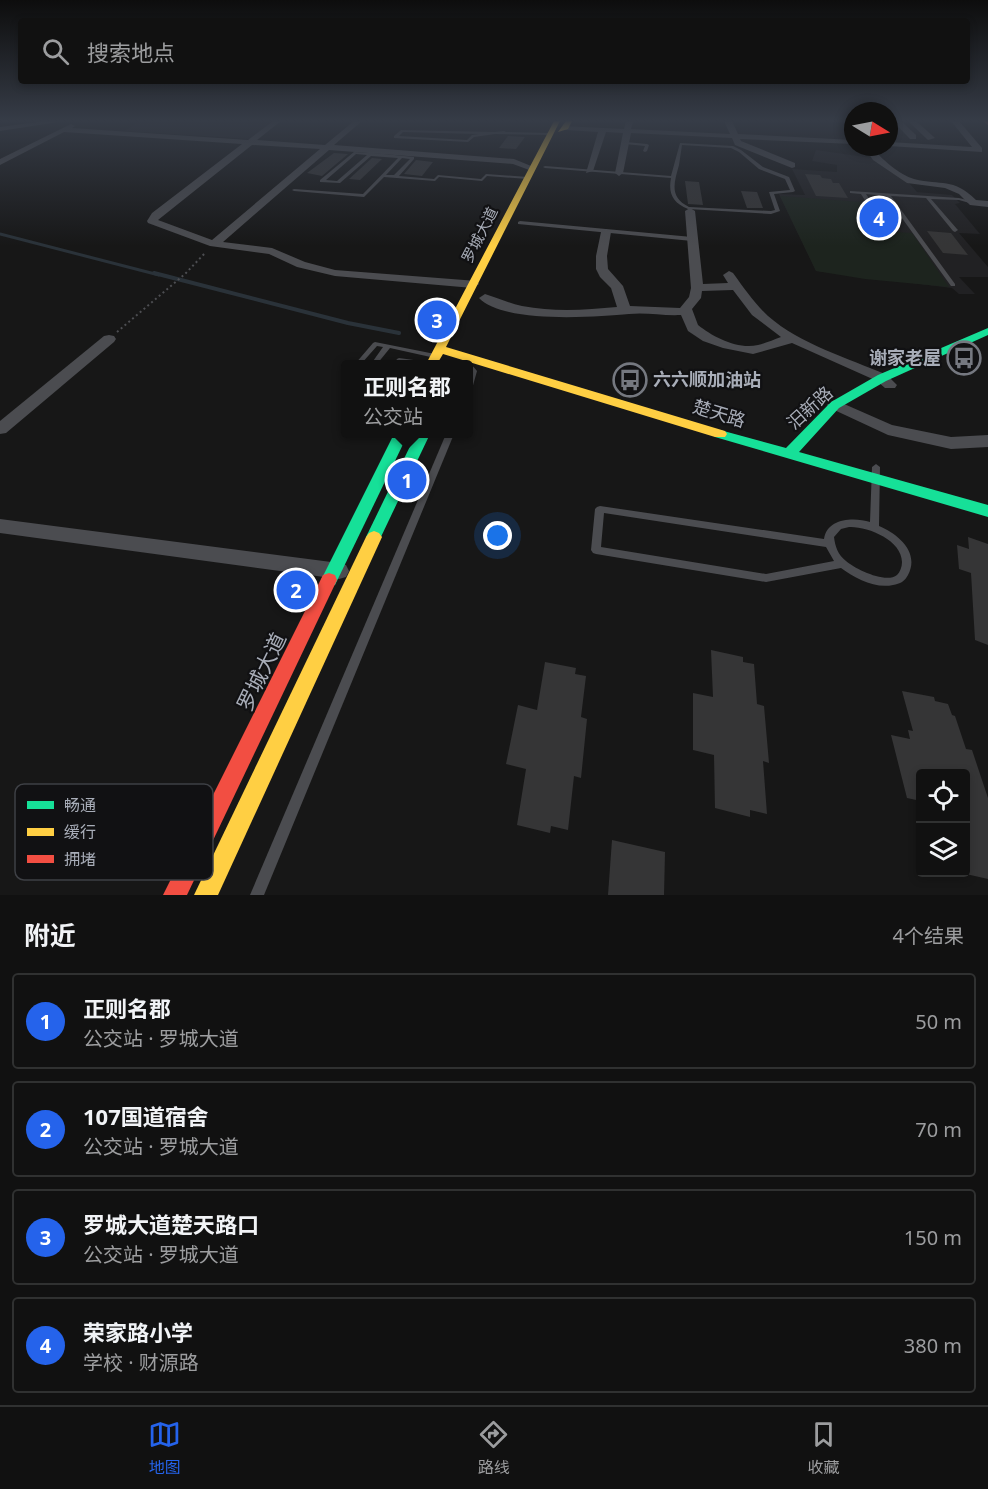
<!DOCTYPE html>
<html lang="zh">
<head>
<meta charset="utf-8">
<style>
  body { margin:0; font-family:"Noto Sans","Noto Sans SC",sans-serif; background:#1e1f1f; color:#f1f3f6 }
  .controls { position:absolute; right:18px; bottom:18px; display:grid; overflow:hidden; border-radius:6px; box-shadow:0 3px 9px #0003 }
  .controls button { width:54px; height:54px; display:grid; place-items:center; padding:0; border:0; border-bottom:2px solid #303131; background:#111; color:#f1f3f6; font:30px sans-serif }
  .compass { position:absolute; left:844px; top:102px; width:54px; height:54px; border-radius:50%; background:#111; box-shadow:0 3px 9px #0003; rotate:100deg }
  .you { position:absolute; left:498px; top:536px; width:21px; height:21px; margin:-15px; border:4px solid #fff; border-radius:50%; background:#1a73e8; box-shadow:0 0 0 9px #1a73e833 }
  .badge { display:grid; place-items:center; width:39px; height:39px; border-radius:50%; background:#2563eb; color:#fff; font-size:20px; font-weight:700 }
  .pin { position:absolute; translate:-50% -50%; border:3px solid #fff; box-shadow:0 2px 6px #0006 }
  .popup { position:absolute; left:341px; top:360px; width:132px; height:78px; box-sizing:border-box; display:grid; place-content:center; border-radius:6px; background:#111; filter:drop-shadow(0 2px 4px #0005); font-size:20px; white-space:nowrap; color:#9c9d9f }
  .popup b { font-size:22px; color:#f1f3f6 }
  .popup::after { content:''; position:absolute; left:50%; top:100%; margin-left:-12px; border:12px solid transparent; border-top-color:#111 }
  .list { margin:0; padding:0; list-style:none }
  h2 { display:flex; justify-content:space-between; align-items:center; height:78px; margin:0; padding:0 24px; font-size:26px }
  h2 small { font-size:20px; font-weight:400; color:#9c9d9f }
  .list li { display:grid; grid-template-columns:39px 1fr auto; gap:18px; align-items:center; box-sizing:border-box; height:96px; margin:0 12px 12px; padding:0 12px; border:2px solid #303131; border-radius:6px }
  .list b { display:block; font-size:22px; white-space:nowrap }
  .list p { margin:0; font-size:20px; white-space:nowrap; color:#9c9d9f }
  .list em { font-size:20px; font-style:normal; color:#9c9d9f }
  .icon { flex:none; width:33px; height:33px; fill:none; stroke:currentColor; stroke-width:2; stroke-linecap:round; stroke-linejoin:round }
  .map { position:relative; flex:none; width:988px; height:895px; overflow:hidden }
  .search { position:absolute; background:#111; box-shadow:0 3px 9px #0003; left:18px; right:18px; top:18px; height:66px; display:flex; align-items:center; gap:15px; box-sizing:border-box; padding:0 21px; border-radius:6px; color:#9c9d9f; font-size:22px }
  .sheet { height:510px; background:#111 }
  nav { display:flex; justify-content:space-around; align-items:center; box-sizing:border-box; height:84px; border-top:2px solid #303131; background:#111; font-size:16px; color:#9c9d9f }
  nav a { display:grid; justify-items:center; gap:3px }
  nav .on { color:#2563eb }
  .map>svg:first-child { display:block }
</style>
</head>
<body>
<div class="map">
<svg width="988" height="895" viewBox="0 0 988 895">
  <rect width="100%" height="100%" fill="#171717"/>
  <g fill="#212123">
    <polygon points="139,121 247,121 271,122 251,139 125,131"/>
    <polygon points="816,150 872,158 909,183 917,192 952,195 960,203 955,204 980,234 959,233 988,267 988,277 959,277 975,294 959,294 952,288 816,271 779,194 805,195 792,169 837,172 837,165 812,161"/>
  </g>
  <polygon fill="#1d241e" points="780,196 861,202 879,231 912,233 949,287 865,279 816,271"/>
  <g fill="none" stroke-linecap="round" stroke-linejoin="round">
    <polyline stroke="#2a3239" stroke-width="3" points="0,234 159,275"/>
    <polyline stroke="#2a3239" stroke-width="4" points="154,273 348,323 399,333"/>
  </g>
  <g fill="#353536">
    <polygon points="508,136 525,137 516,149 499,148"/>
    <polygon points="334,153 348,154 322,176 307,173"/>
    <polygon points="372,158 382,159 360,180 349,179"/>
    <polygon points="416,160 433,162 422,176 404,174"/>
    <polygon points="805,174 820,175 822,178 831,179 833,183 839,183 848,198 816,196"/>
    <polygon points="685,181 699,182 703,205 688,204"/>
    <polygon points="741,191 757,192 763,208 747,208"/>
    <polygon points="927,231 951,233 968,255 943,253"/>
    <polygon points="968,537 988,544 988,645 975,640 971,573 959,569 957,545 969,549"/>
    <polygon points="711,650 743,657 743,662 754,664 757,704 764,706 769,763 763,761 767,814 750,810 750,817 715,808 714,755 693,750 693,693 713,697"/>
    <polygon points="545,662 576,668 575,674 586,676 581,717 587,719 581,778 574,776 568,830 551,826 550,833 517,825 526,769 506,764 518,705 537,710"/>
    <polygon points="902,691 934,697 935,701 948,704 952,715 955,716 966,749 972,750 988,798 988,879 966,874 966,774 921,774 921,801 907,798 891,735 910,739 908,730 913,731"/>
    <polygon points="612,840 665,852 664,895 608,895"/>
  </g>
  <g fill="none" stroke-linecap="round" stroke-linejoin="round">
    <polyline stroke="#4d4e52" stroke-width="2" stroke-dasharray="2 3" stroke-linecap="butt" points="117,332 185,274 206,252"/>
    <g fill="#4b4c50" fill-rule="evenodd">
      <path d="M401 130 495 132 504 131 506 132 551 133 553 134 551 135 495 134 474 137 468 142 394 138V136ZM403 132 479 134 472 135 467 140 399 136Z"/>
      <polygon points="626,142 647,144 649,145 647,151 645,152 643,151 645,146 625,144"/>
      <path d="M680 143 733 146 741 150 763 167 789 177 795 191 793 192 774 194 780 211 771 214 688 209C673 203 668 194 671 178L545 168 543 167 545 166 671 176ZM682 145 731 148 739 152 759 169 785 179 790 190 769 192 775 210 771 211 689 207C669 197 674 183 679 165 680 158 681 152 682 145Z"/>
      <path d="M354 152 369 153 372 152 374 153 414 157V159L399 176 434 179 438 175 481 179 486 174 528 177 530 178 528 179 487 176 482 181 439 177 435 181 384 177 364 197 294 191 292 190 294 189 363 194 398 158 371 156 340 183 320 182V180ZM356 154 367 155 337 181 326 180ZM402 158 410 159 394 175H386Z"/>
      <polygon points="850,191 959,198 975,202 975,203 973,204 959,200 931,199 957,229 958,230 955,232 953,231 926,198 891,196 955,284 955,286 951,286 886,196 866,194 889,229 886,231 883,229 861,194 850,193"/>
      <polygon points="520,221 692,237 695,239 692,241 518,224 518,222"/>
      <polygon points="375,342 435,354 438,356 435,358 390,348 377,364 371,364 383,347 377,346 361,364 355,364 373,343"/>
      <polygon points="399,358 428,362 432,364 416,364 401,362 400,364 394,364 397,359"/>
      <polygon points="465,364 471,364 477,371 472,389 468,391 468,364"/>
      <polygon points="446,434 454,434 264,895 250,895"/>
      <path d="M876 464 880 467 879 526C898 534 920 552 908 575 905 581 900 584 893 585 875 589 855 578 841 568L766 582 596 554 593 553 591 550 595 509 597 507 600 506 824 539C827 518 854 517 870 522L872 467ZM604 513 826 547 834 561 766 574 601 547ZM849 527C867 526 902 540 902 562 902 567 900 572 897 575 886 584 855 569 846 561 838 555 835 546 834 537L841 529Z"/>
    </g>
    <g fill="#4b4c50" fill-rule="evenodd">
      <polygon points="45,121 65,121 0,131 0,127"/>
      <path d="M273 121H281L257 140 325 145 354 121H362L334 145 514 159 536 168 532 171 513 164 329 150 223 242 272 248 305 262 335 270 477 281 479 284 473 288 335 276 297 267 269 254 210 246 148 223 147 221 152 213 242 144 64 132 0 165V159L71 124 75 126 72 128 248 140ZM252 145 320 149 212 240 158 220Z"/>
      <polygon points="626,121 633,122 631,129 730,134 724,121 732,121 738,134 853,140 853,144 740,139 741,141 795,163 795,167 792,168 735,145 732,138 631,133 623,173 619,176 615,173 623,133 606,132 593,171 586,173 598,132 566,130 562,128 563,126 624,129"/>
      <polygon points="843,121 851,121 853,131"/>
      <polygon points="893,121 901,121 916,135 916,139 910,139"/>
      <polygon points="908,121 916,121 935,138 928,140"/>
      <polygon points="951,121 959,121 982,148 982,152 889,146 889,142 972,147"/>
      <path d="M864 147H872C881 159 900 175 914 179 942 186 952 177 976 200L988 201V207L970 205 959 194 945 188 907 183 873 160Z"/>
      <path d="M690 208 695 211 703 284 728 283 723 275 729 271 733 273C744 288 754 303 768 316 800 344 848 358 887 375L897 385 895 388H885L877 381 792 343 753 354 723 348 703 341 688 331 681 315C663 316 646 312 629 314 595 317 504 324 479 298L485 294C497 298 509 303 522 306 554 312 585 310 617 307L611 288 600 277 596 269V256L601 232 606 229 611 232 607 256 608 269 623 286 630 306 680 308 689 297 691 288 685 211ZM733 290 752 315 781 337C773 340 766 343 758 345 738 350 713 337 698 325L692 309 701 298 702 291Z"/>
      <polygon points="109,335 114,336 116,339 114,342 6,433 0,434 0,421 104,336"/>
      <polygon points="835,400 892,425 951,437 988,435 988,447 951,449 888,435 830,408 827,405 830,402"/>
      <polygon points="0,519 339,563 346,565 349,571 346,577 339,579 0,533"/>
    </g>
    <g fill="#16e098" fill-rule="evenodd">
      <polygon points="988,328 988,335 886,381 839,408 799,452 988,505 988,517 715,437 713,434 720,430 786,448 831,402 878,375"/>
      <polygon points="394,434 408,434 335,585 329,587 323,585 321,580"/>
      <polygon points="416,434 430,434 379,541 374,543 369,541 366,537"/>
    </g>
    <g fill="#ffcf43" fill-rule="evenodd">
      <polygon points="554,121 560,121 446,347 725,431 727,434 725,437 715,437 443,354 437,364 426,364"/>
      <polygon points="566,121 572,121 568,129 558,132"/>
      <polygon points="374,531 379,533 382,537 218,895 194,895 366,537 369,533"/>
    </g>
    <g fill="#f24e42" fill-rule="evenodd">
      <polygon points="983,121 988,121 988,125"/>
      <polygon points="329,573 335,575 337,580 187,895 163,895 323,575"/>
    </g>
  </g>
  <linearGradient id="sky" x2="0" y2="1"><stop stop-color="#0d0d0d"/><stop offset="0.49" stop-color="#363c47"/><stop offset="1" stop-color="#363c47" stop-opacity="0"/></linearGradient>
  <rect width="988" height="246" fill="url(#sky)"/>
  <defs>
    <symbol id="bus-ring" viewBox="-11 -11 22 22"><circle r="9.5" fill="#111113" stroke="#757880" stroke-width="1.5"/><path d="M-5-6H5V4H4V6H2V4H-2V6H-4V4H-5ZM-3.5-4V0h7V-4ZM-3.5 1.2v1.5H-2V1.2ZM2 1.2v1.5H3.5V1.2Z" fill="#757880"/></symbol>
  </defs>
  <g fill-rule="evenodd">
    <use href="#bus-ring" x="945" y="339" width="38" height="38"/>
    <use href="#bus-ring" x="611" y="361" width="38" height="38"/>
  </g>
  <g text-anchor="middle" stroke-width="4.5" stroke-linejoin="round" paint-order="stroke">
    <g font-size="15" fill="#a8adb8" stroke="#111113">
      <text transform="translate(480 235) rotate(-63)" y="5">罗城大道</text>
    </g>
    <g font-size="18" font-weight="bold" fill="#a8adb8" stroke="#111113" text-anchor="end">
      <text x="941" y="364">谢家老屋</text>
      <text x="653" y="386" text-anchor="start">六六顺加油站</text>
    </g>
    <g font-size="18" fill="#a8adb8" stroke="#111113">
      <text transform="translate(810 408) rotate(-42)" y="6">汨新路</text>
      <text transform="translate(719 414) rotate(17)" y="6">楚天路</text>
    </g>
    <g font-size="21" fill="#a8adb8" stroke="#111113">
      <text transform="translate(262 672) rotate(-64)" y="7">罗城大道</text>
    </g>
  </g>
  <rect x="15" y="784" width="198" height="96" rx="9" fill="#111113" stroke="#3e4045" stroke-width="1.5"/>
  <rect x="27" y="801" width="27" height="8" fill="#16e098"/>
  <rect x="27" y="828" width="27" height="8" fill="#ffcf43"/>
  <rect x="27" y="855" width="27" height="8" fill="#f24e42"/>
  <g font-size="16" fill="#a8adb8">
    <text x="64" y="811">畅通</text>
    <text x="64" y="838">缓行</text>
    <text x="64" y="865">拥堵</text>
  </g>
</svg>
<div class="controls">
<button><svg class="icon" aria-label="locate" viewBox="0 0 24 24"><circle cx="12" cy="12" r="6"/><path d="M12 2v4M12 18v4M2 12h4M18 12h4"/></svg></button>
<button><svg class="icon" aria-label="layers" viewBox="0 0 24 24"><path d="M12 4l9 5-9 5-9-5zM3 14l9 5 9-5"/></svg></button>
</div>
<svg class="compass" viewBox="-18 -18 36 36"><path d="M0-13l5 13h-10z" fill="#e53935"/><path d="M0 13l5-13h-10z" fill="#9c9d9f"/></svg>
<div class="you"></div>
<div class="pin badge" style="left:407px;top:480px">1</div>
<div class="popup"><b>正则名郡</b>公交站</div>
<div class="pin badge" style="left:296px;top:590px">2</div>
<div class="pin badge" style="left:437px;top:320px">3</div>
<div class="pin badge" style="left:879px;top:218px">4</div>
<div class="search"><svg class="icon" aria-label="search" viewBox="0 0 24 24"><circle cx="10" cy="10" r="6"/><path d="M15 15l6 6"/></svg>搜索地点</div>
</div>
<section class="sheet">
<h2>附近<small>4个结果</small></h2>
<ul class="list">
<li><span class="badge">1</span><div><b>正则名郡</b><p>公交站 · 罗城大道</p></div><em>50 m</em></li>
<li><span class="badge">2</span><div><b>107国道宿舍</b><p>公交站 · 罗城大道</p></div><em>70 m</em></li>
<li><span class="badge">3</span><div><b>罗城大道楚天路口</b><p>公交站 · 罗城大道</p></div><em>150 m</em></li>
<li><span class="badge">4</span><div><b>荣家路小学</b><p>学校 · 财源路</p></div><em>380 m</em></li>
</ul>
</section>
<nav>
<a class="on"><svg class="icon" aria-label="map" viewBox="0 0 24 24"><path d="M3 6l6-2 6 2 6-2v14l-6 2-6-2-6 2zM9 4v14M15 6v14"/></svg>地图</a>
<a><svg class="icon" aria-label="directions" viewBox="0 0 24 24"><path d="M12 3l9 9-9 9-9-9zM9 14v-3h6M13 9l2 2-2 2"/></svg>路线</a>
<a><svg class="icon" aria-label="saved" viewBox="0 0 24 24"><path d="M7 4h10v16l-5-4-5 4z"/></svg>收藏</a>
</nav>
</body>
</html>
